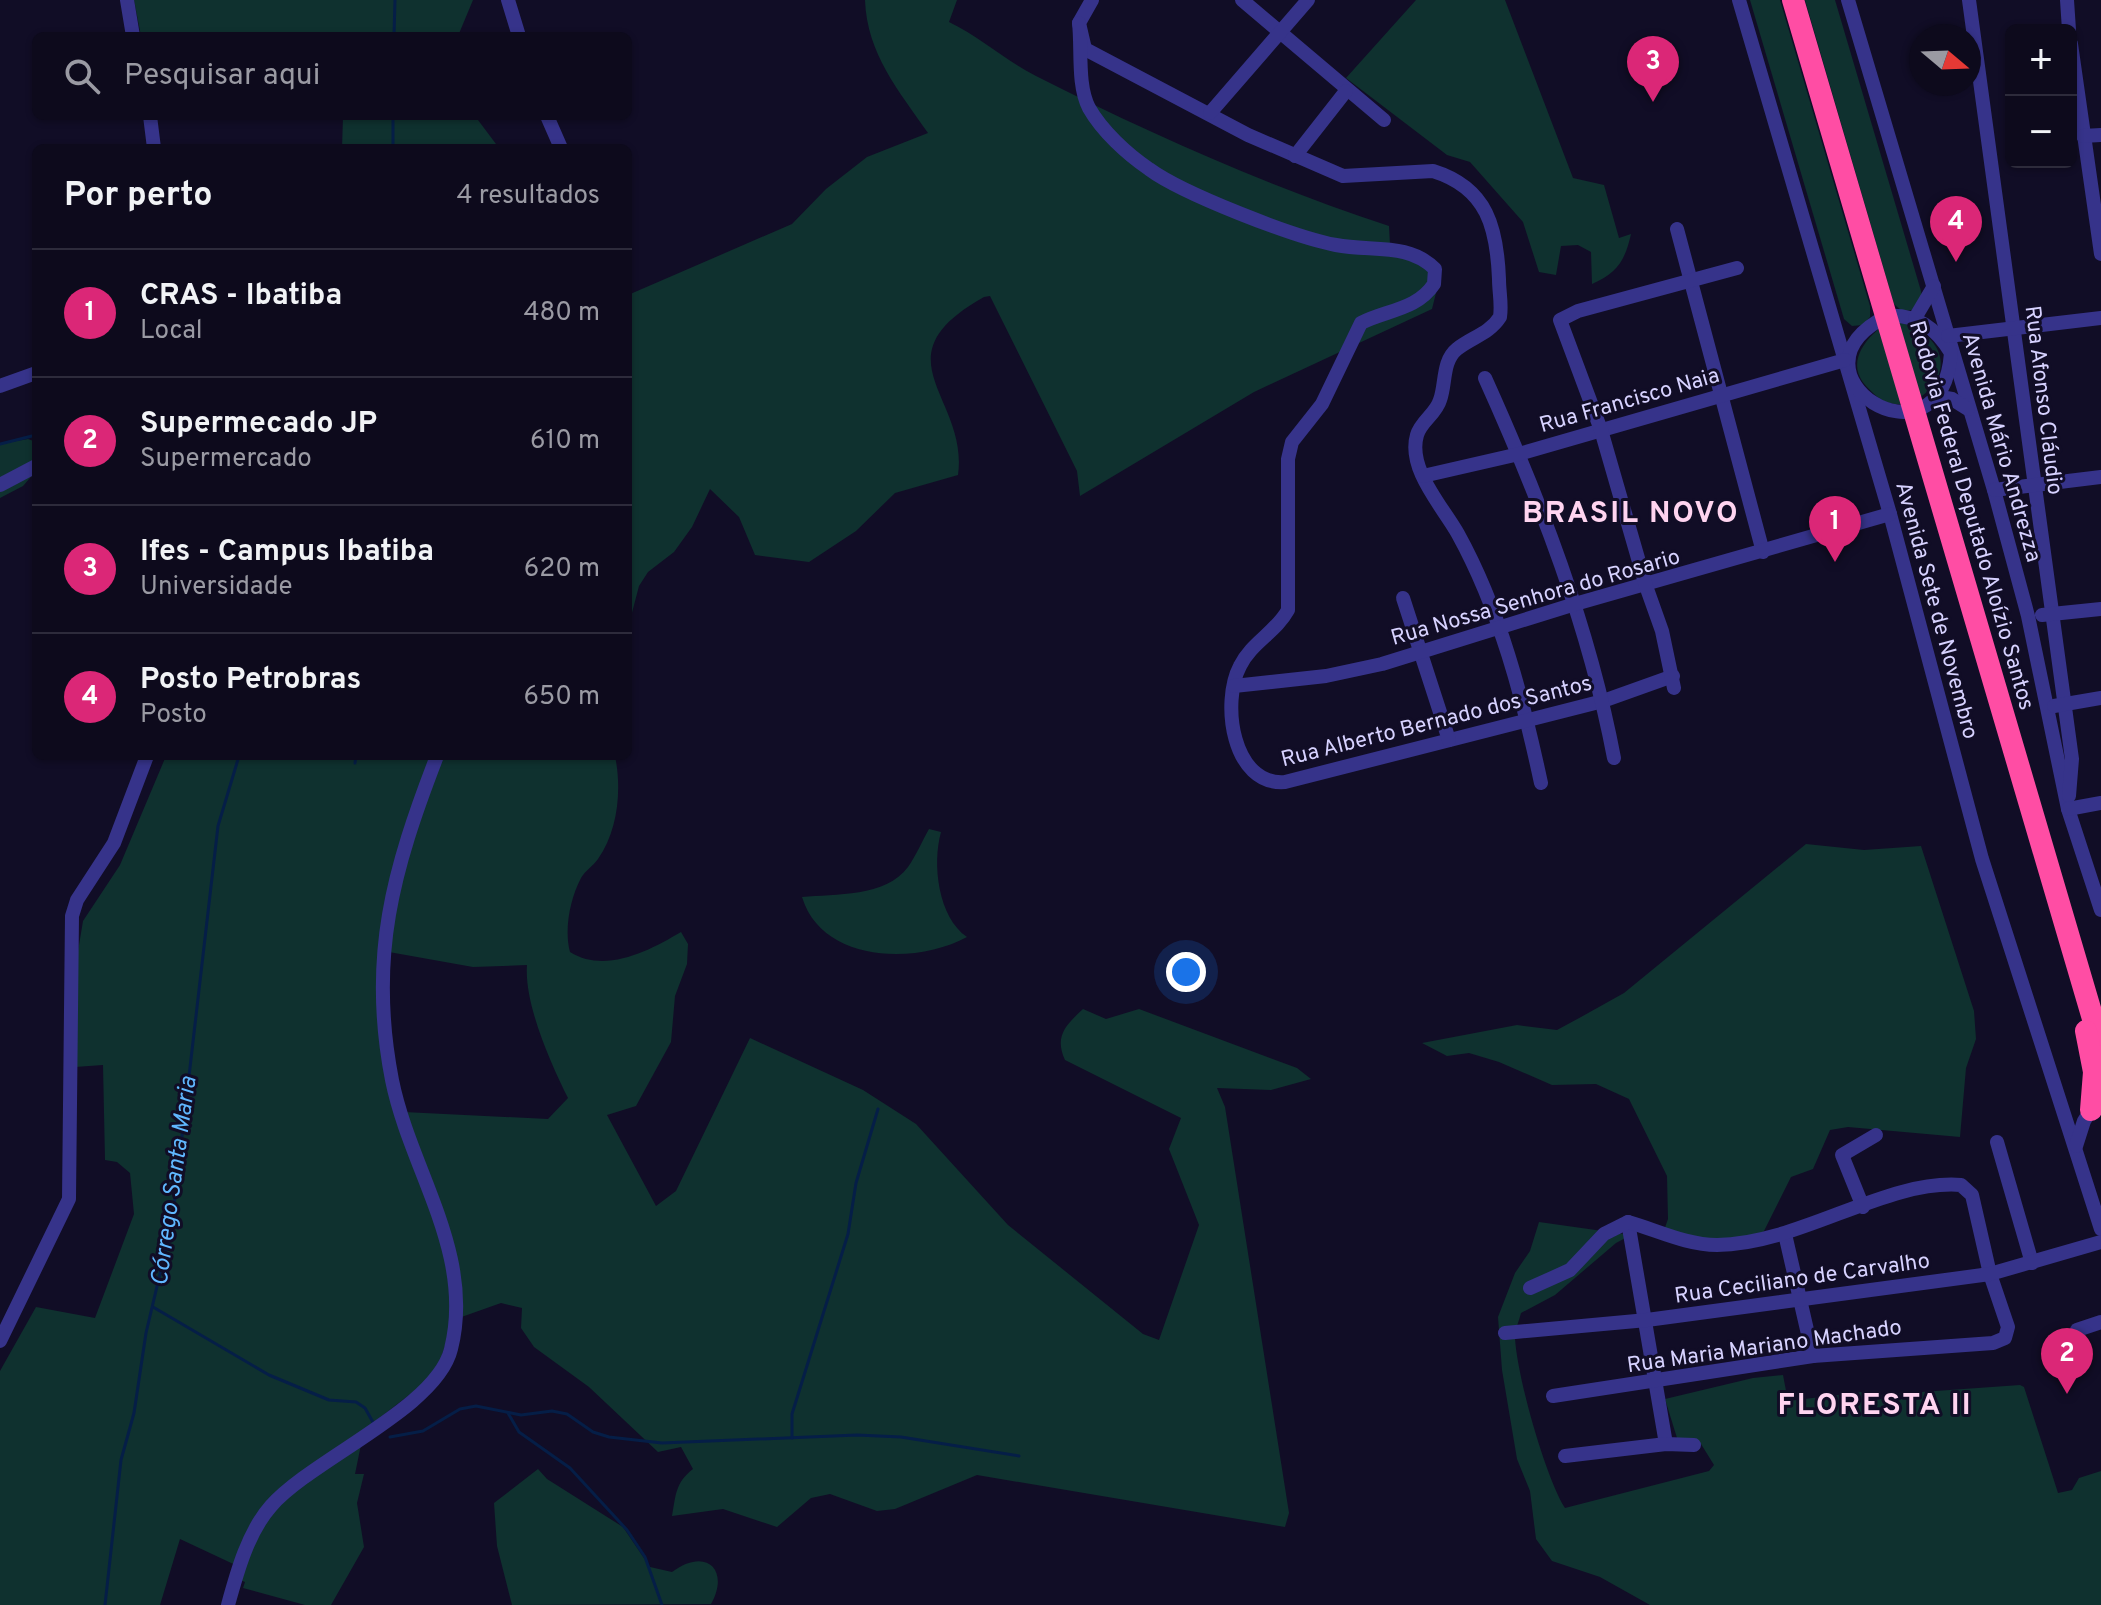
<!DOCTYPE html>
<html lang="pt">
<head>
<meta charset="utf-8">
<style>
  body { margin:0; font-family:Overpass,sans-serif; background:#161325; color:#f1f3f6 }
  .controls { position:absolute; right:24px; top:24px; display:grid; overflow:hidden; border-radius:12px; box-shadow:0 2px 6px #0004 }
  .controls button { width:72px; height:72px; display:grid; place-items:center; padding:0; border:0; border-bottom:2px solid #2d2b3b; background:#0d0a1c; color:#f1f3f6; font:40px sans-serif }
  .compass { position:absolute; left:1909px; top:24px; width:72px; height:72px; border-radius:50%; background:#0d0a1c; box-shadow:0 2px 6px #0004; rotate:109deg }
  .you { position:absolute; left:1186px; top:972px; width:28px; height:28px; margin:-20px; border:6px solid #fff; border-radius:50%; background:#1a73e8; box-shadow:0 0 0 12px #1a73e833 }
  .badge { display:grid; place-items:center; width:52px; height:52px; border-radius:50%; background:#db2777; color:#fff; font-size:26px; font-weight:700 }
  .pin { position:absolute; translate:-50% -66px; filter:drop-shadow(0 2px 4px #0008) }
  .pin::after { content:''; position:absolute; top:42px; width:28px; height:24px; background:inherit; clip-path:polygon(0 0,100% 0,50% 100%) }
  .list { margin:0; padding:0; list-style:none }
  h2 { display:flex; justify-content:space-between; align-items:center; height:104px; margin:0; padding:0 32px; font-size:34px }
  h2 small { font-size:26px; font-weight:400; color:#9a9aa3 }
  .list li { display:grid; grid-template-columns:52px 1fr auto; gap:24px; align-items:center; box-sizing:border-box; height:128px; padding:0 32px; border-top:2px solid #2d2b3b }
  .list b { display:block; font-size:30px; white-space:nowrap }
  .list p { margin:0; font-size:26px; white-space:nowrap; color:#9a9aa3 }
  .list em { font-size:26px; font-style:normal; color:#9a9aa3 }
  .icon { flex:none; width:44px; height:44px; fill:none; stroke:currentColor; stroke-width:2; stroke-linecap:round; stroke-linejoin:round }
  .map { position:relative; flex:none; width:2101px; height:1605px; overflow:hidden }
  .search { position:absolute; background:#0d0a1c; box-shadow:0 2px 6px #0004; left:32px; top:32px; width:600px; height:88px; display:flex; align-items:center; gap:20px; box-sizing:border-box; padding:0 28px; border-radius:12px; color:#9a9aa3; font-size:30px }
  .panel { position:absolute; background:#0d0a1c; box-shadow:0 2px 6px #0004; left:32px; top:144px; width:600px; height:616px; border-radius:12px }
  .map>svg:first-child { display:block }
</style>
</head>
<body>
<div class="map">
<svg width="2101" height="1605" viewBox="0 0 2101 1605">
  <rect width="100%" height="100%" fill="#110d26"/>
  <g fill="#0f312f" fill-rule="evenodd">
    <polygon points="134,0 473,0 458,36 141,36"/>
    <path d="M865 0H957L949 22C980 37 1006 61 1036 76 1148 133 1270 187 1389 226L1390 245 1441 273 1432 309 1254 392 1080 496 1077 471 990 296 984 297C875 358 969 397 958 475L895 493 856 531 809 562 755 555 739 517 710 489 692 527 674 552 648 572 639 586 628 628V295L792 224 826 189 867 157 928 133C899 91 867 54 865 0Z"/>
    <path d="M1416 0H1505L1573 178 1604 185 1619 238 1631 234C1625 261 1617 273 1592 284L1591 252 1578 245 1561 246 1556 275 1539 272 1523 222 1470 162 1447 155 1346 78Z"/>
    <polygon points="1750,0 1780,0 1870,306 1870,317 1863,325 1852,326 1844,319"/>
    <polygon points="1805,0 1835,0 1921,291 1922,296 1913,310 1902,311 1894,304"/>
    <polygon points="343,116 475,116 499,148 342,148"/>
    <path d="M1897 322C1940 331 1959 371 1918 399Z"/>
    <path d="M1881 327 1904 404C1888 405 1881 401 1870 390 1846 368 1859 345 1881 327Z"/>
    <polygon points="28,439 36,442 36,471 23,486 0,498 0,444"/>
    <path d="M166 756H615C622 789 618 831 598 859 593 866 585 871 581 878 570 899 564 930 570 952 605 974 649 951 681 932L688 944 687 964 675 996 671 1042 636 1106 607 1115 656 1206 676 1191 750 1038 863 1090 916 1124 1008 1225 1143 1334 1159 1340 1199 1225 1169 1149 1181 1118 1065 1060C1054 1036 1066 1025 1083 1009L1106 1019 1139 1009 1297 1068 1311 1079 1271 1090 1217 1088 1225 1107 1289 1513 1285 1527 977 1475 895 1509 877 1511 830 1494 811 1498 777 1527 723 1509 672 1516C676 1495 675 1483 693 1469L681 1447 658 1452 589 1387 534 1347 521 1328 522 1308 501 1303 453 1320 436 1374 364 1430 355 1474H364L357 1503 364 1547 331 1605H305L243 1588 245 1582 240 1580 244 1569 180 1539 160 1605H0V1371L36 1307 95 1318 134 1214 130 1173 117 1162 105 1160 103 1065 75 1067V969L83 921 120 865ZM389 952 473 967 527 965C524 1004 551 1064 568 1098L548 1119 404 1112C392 1059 385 1007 389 952Z"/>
    <path d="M929 829 941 832C932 864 938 917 967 937 916 965 822 963 802 897 835 894 886 897 908 867 916 856 922 841 929 829Z"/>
    <polygon points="1806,844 1864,850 1921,846 1974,1011 1976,1039 1966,1068 1960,1137 1848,1127 1830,1130 1813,1169 1791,1177 1764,1231 1749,1244 1662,1236 1668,1219 1667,1176 1629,1099 1596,1084 1552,1085 1499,1062 1469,1053 1447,1056 1422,1043 1517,1025 1557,1030 1581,1017 1624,993"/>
    <path d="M1539 1222 1631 1235 1616 1243 1555 1295 1521 1313C1519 1321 1515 1330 1515 1338 1517 1376 1545 1476 1565 1508L1709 1471 1714 1465 1701 1444 1677 1438 1665 1399 1753 1378 1783 1375 1788 1401 1878 1390 1879 1395 2020 1385 2024 1387 2058 1493 2072 1490 2079 1478 2101 1471V1605H1650L1600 1577 1552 1561 1536 1539 1530 1491 1517 1459 1502 1370 1498 1317 1515 1273 1530 1251Z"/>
    <path d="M538 1469 547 1479 623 1527 650 1567 672 1572C707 1546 730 1571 711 1604L512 1605 497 1546 494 1503Z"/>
  </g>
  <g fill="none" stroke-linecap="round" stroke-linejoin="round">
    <g stroke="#051e47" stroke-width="3">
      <polyline points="394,36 395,0"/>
      <polyline points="393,148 393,116"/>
      <polyline points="0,444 36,435"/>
      <polyline points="355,763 356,756"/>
      <polyline points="153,1307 269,1375 329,1400 356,1402 365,1408 374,1424"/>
      <polyline points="508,1413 519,1432 570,1468 627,1530 645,1557 662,1605"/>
      <polyline points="390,1437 423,1431 460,1409 476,1406 521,1415 552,1411 567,1414 593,1432 609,1437 662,1443 857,1435 901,1437 1019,1456"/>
      <polyline points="792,1438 792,1414 848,1234 856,1183 878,1109"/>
      <polyline points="105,1605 121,1460 134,1413 146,1333 172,1223 218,826 239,756"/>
    </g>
    <g stroke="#36338a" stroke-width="14">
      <polyline points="127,0 133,36"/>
      <polyline points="508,0 519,36"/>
      <path d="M1092 0 1079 23 1085 49 1248 135 1343 176 1433 171C1488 188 1497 229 1499 279 1499 292 1502 304 1500 317 1489 334 1472 337 1457 349 1442 361 1446 384 1440 400 1436 414 1421 421 1417 435 1407 469 1443 507 1458 534 1500 610 1523 699 1541 783"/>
      <polyline points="1242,0 1384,120"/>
      <polyline points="1739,0 1890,514 1982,859 2101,1229"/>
      <polyline points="1848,0 1994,490 2028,616 2068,809 2101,910"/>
      <polyline points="1969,0 2072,759 2069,796"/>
      <polyline points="2067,0 2069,30"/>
      <path d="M1079 23C1082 49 1077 85 1089 108 1102 131 1127 154 1149 169 1183 194 1294 237 1336 245 1371 252 1408 242 1435 269L1434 284C1417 310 1386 310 1361 323L1322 404 1292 442 1288 459V610C1276 632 1251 643 1240 666 1221 702 1232 786 1285 782L1603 701 1673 676"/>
      <polyline points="2071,44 2101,254"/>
      <polyline points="1210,113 1308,0"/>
      <polyline points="150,116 154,148"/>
      <polyline points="547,116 561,148"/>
      <polyline points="2083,136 2101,135"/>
      <polyline points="1295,156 1346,91"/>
      <polyline points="1677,229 1763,552"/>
      <path d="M1887 316C1917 314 1936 328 1951 353 1941 479 1775 372 1887 316Z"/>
      <polyline points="1915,318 1934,286"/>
      <polyline points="1948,336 2101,318"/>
      <path d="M1485 378C1540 500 1589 626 1614 758"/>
      <polyline points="0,386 36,373"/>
      <polyline points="1935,396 1952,399 1968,409"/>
      <polyline points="1423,476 1519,454 1845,360"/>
      <polyline points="0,485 36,466"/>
      <polyline points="1994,490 2101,477"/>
      <polyline points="1403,598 1449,740"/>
      <polyline points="2042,615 2101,609"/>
      <polyline points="1234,686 1326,676 1382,664 1575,604 1890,514"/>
      <polyline points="1674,688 1662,631 1646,586 1601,430 1560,320 1578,311 1737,268"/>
      <polyline points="2054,706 2101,698"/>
      <polyline points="2068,809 2101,803"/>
      <polyline points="1997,1142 2032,1263"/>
      <polyline points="2076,1146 2084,1121 2095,1104"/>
      <polyline points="1863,1207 1842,1155 1876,1135"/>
      <polyline points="1628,1222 1666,1444"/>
      <polyline points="1785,1234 1813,1356"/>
      <path d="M1530 1288 1570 1270 1604 1234 1628 1222C1657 1230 1686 1245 1717 1245 1800 1244 1886 1179 1961 1185L1972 1195 1990 1274 2008 1327 2005 1338 1993 1343 1813 1356 1553 1396"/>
      <polyline points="2077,1330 2101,1322"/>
      <polyline points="1505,1333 1647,1320 1990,1274 2101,1242"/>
      <polyline points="0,1341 69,1199 72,916 77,900 114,843 147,756"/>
      <polyline points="1565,1456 1666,1444 1694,1445"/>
      <path d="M228 1605C237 1572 248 1532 271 1506 312 1459 437 1408 451 1349 475 1253 410 1170 392 1080 368 957 393 870 437 756"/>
    </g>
    <g stroke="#ff4da4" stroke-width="22">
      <polyline points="1793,0 2101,1046"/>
      <polyline points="2086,1031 2094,1072 2091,1110"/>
    </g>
  </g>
  <g text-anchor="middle" stroke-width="6" stroke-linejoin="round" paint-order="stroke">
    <g font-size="22" fill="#d7d2ff" stroke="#110d26">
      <text transform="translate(1629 399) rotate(-16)" y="8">Rua Francisco Naia</text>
      <text transform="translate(2045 400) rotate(83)" y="8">Rua Afonso Cláudio</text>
      <text transform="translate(2003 447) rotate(74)" y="8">Avenida Mário Andrezza</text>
      <text transform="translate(1973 515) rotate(74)" y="8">Rodovia Federal Deputado Aloízio Santos</text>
      <text transform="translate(1535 596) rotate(-16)" y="8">Rua Nossa Senhora do Rosario</text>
      <text transform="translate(1938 610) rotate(75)" y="8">Avenida Sete de Novembro</text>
      <text transform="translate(1436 720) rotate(-14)" y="8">Rua Alberto Bernado dos Santos</text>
      <text transform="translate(1802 1277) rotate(-8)" y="8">Rua Ceciliano de Carvalho</text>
      <text transform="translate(1764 1345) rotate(-8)" y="8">Rua Maria Mariano Machado</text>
    </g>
    <g font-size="24" font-style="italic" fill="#60b7ff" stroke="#110d26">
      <text transform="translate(173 1181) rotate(-82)" y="8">Córrego Santa Maria</text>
    </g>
    <g font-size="30" font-weight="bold" letter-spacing="2" fill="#ffd4f0" stroke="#110d26">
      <text x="1631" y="522">BRASIL NOVO</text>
      <text x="1875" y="1414">FLORESTA II</text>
    </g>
  </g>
</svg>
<div class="controls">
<button>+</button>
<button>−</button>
</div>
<svg class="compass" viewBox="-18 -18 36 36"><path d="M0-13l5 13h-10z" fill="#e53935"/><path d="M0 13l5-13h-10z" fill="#9a9aa3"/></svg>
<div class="you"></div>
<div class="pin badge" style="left:1835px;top:562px">1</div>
<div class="pin badge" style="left:2067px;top:1394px">2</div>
<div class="pin badge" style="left:1653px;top:102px">3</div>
<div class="pin badge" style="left:1956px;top:262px">4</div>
<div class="search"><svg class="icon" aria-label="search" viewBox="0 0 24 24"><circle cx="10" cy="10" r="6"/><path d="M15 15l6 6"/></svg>Pesquisar aqui</div>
<section class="panel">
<h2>Por perto<small>4 resultados</small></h2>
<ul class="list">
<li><span class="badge">1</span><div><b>CRAS - Ibatiba</b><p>Local</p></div><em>480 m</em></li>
<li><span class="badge">2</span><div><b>Supermecado JP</b><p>Supermercado</p></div><em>610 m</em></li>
<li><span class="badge">3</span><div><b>Ifes - Campus Ibatiba</b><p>Universidade</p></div><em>620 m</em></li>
<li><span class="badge">4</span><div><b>Posto Petrobras</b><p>Posto</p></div><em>650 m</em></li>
</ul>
</section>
</div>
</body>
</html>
